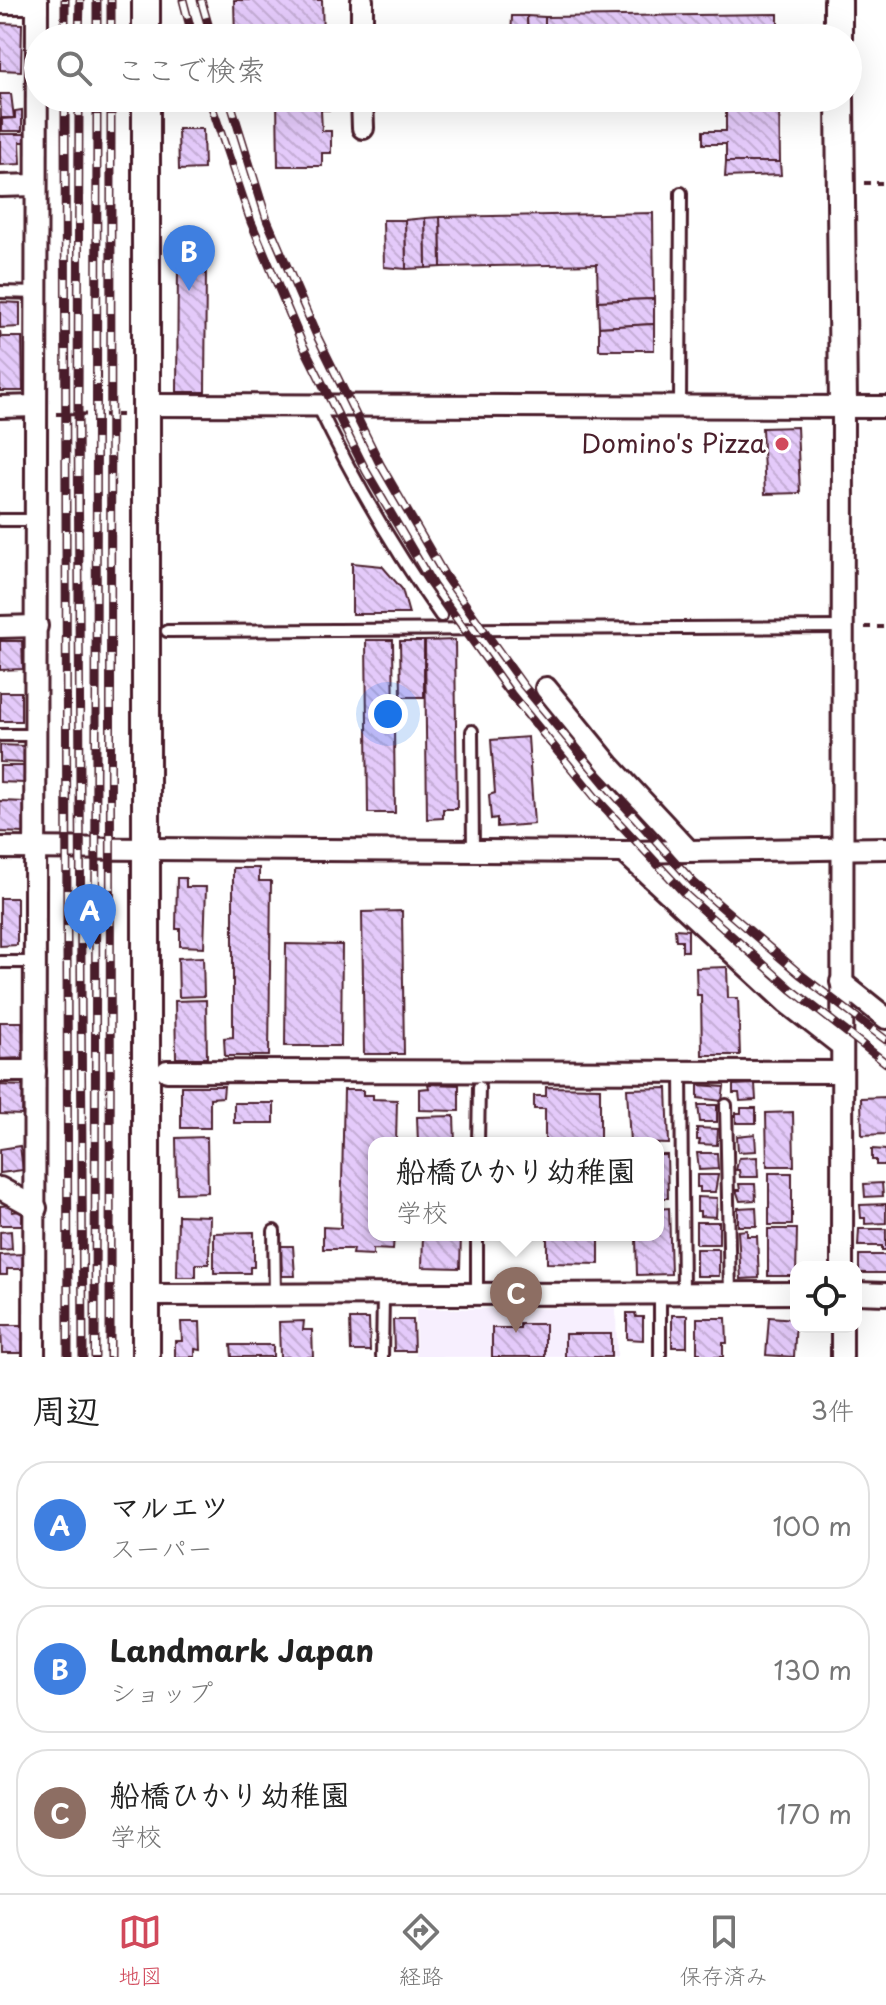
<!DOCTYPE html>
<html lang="ja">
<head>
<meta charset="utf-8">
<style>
  body { margin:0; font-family:"Playpen Sans","Klee One",sans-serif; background:#f6f6f6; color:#222 }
  .controls { position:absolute; right:24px; bottom:24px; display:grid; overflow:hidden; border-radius:16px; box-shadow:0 8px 32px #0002 }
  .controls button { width:72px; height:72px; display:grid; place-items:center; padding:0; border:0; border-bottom:2px solid #e0e0e0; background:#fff; color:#222; font:40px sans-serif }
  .you { position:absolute; left:388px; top:714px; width:28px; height:28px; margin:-20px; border:6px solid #fff; border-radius:50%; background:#1a73e8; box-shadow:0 0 0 12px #1a73e833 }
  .badge { display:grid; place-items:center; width:52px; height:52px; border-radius:50%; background:#d1495b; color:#fff; font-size:26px; font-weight:700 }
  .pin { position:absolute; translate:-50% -66px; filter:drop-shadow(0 2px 4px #0008) }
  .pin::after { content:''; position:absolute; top:42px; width:28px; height:24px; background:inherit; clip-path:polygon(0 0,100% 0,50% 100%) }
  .popup { position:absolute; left:368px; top:1137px; width:296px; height:104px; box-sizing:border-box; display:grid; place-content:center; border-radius:16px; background:#fff; filter:drop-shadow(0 2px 6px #0005); font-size:26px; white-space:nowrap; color:#767676 }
  .popup b { font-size:30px; color:#222 }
  .popup::after { content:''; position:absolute; left:50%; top:100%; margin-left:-16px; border:16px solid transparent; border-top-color:#fff }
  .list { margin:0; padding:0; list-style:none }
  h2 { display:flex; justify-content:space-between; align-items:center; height:104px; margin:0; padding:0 32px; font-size:34px }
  h2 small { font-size:26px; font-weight:400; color:#767676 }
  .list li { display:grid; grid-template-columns:52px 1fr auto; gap:24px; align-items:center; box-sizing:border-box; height:128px; margin:0 16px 16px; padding:0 16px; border:2px solid #e0e0e0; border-radius:32px }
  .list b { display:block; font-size:30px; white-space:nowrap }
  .list p { margin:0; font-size:26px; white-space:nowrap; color:#767676 }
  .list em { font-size:26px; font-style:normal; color:#767676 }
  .icon { flex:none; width:44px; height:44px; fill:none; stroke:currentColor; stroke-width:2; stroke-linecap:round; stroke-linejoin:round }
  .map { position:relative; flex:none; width:886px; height:1357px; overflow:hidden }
  .search { position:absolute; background:#fff; box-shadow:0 8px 32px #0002; left:24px; right:24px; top:24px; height:88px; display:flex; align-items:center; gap:20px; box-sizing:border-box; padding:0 28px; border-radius:44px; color:#767676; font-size:30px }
  .sheet { height:536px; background:#fff }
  nav { display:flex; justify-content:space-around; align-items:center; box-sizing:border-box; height:112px; border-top:2px solid #e0e0e0; background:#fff; font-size:22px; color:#767676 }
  nav a { display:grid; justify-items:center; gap:4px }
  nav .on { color:#d1495b }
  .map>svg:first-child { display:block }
</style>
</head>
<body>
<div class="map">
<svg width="886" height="1357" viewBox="0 0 886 1357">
  <defs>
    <pattern id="building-back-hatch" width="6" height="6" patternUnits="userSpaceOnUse" patternTransform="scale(2)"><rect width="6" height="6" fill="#e4cafa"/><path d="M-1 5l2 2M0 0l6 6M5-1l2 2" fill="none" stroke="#c5add6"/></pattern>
  </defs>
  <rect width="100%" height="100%" fill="#fff"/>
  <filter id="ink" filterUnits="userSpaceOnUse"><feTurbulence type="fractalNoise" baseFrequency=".0125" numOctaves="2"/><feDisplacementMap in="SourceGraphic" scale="16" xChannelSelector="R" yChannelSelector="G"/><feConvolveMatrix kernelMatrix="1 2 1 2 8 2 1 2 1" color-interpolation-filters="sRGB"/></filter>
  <g filter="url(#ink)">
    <polygon fill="#f7effe" points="616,1308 617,1357 416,1357 416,1309"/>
    <g fill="url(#building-back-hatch)" stroke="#4a1f2b" stroke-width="2">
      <polygon points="234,0 322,0 323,38 330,38 235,38"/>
      <polygon points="778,14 778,38 545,38 545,17"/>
      <polygon points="512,16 527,16 528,38 511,38"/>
      <polygon points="527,16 545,17 545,38 528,38"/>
      <polygon points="0,23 22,24 21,71 0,70"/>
      <polygon points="0,94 11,94 14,118 1,118"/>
      <polygon points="277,98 330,98 330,110 321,110 322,131 331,131 331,153 322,153 322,166 278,166"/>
      <polygon points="726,98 779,98 780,162 726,162 726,144 703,144 703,131 726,131"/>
      <polygon points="22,110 22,131 2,131 2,119 15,118 15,111"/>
      <polygon points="0,117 0,134 25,134 25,142 20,142 21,164 0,165"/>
      <polygon points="178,129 203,129 204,169 179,170"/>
      <polygon points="726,162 780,162 781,175 725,177"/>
      <polygon points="653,213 654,299 598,301 597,264 441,267 440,217"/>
      <polygon points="440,217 441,267 426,268 425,218"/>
      <polygon points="425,218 426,268 406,269 405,220"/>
      <polygon points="383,220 405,220 406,269 384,267"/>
      <polygon points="178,266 206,266 205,392 177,392"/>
      <polygon points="654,299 654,324 599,327 598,301"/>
      <polygon points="0,302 20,303 20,327 0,328"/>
      <polygon points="654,324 654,350 599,350 599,327"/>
      <polygon points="0,331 1,337 22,337 23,391 0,391"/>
      <polygon points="797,427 800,493 765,494 762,428"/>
      <polygon points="352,563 382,566 402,589 409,614 352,614"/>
      <polygon points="366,640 393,640 395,813 368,813"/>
      <polygon points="455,640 457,809 443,809 443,818 427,819 425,641"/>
      <polygon points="0,641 22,641 23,669 0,670"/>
      <polygon points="400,641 424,641 424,697 401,697"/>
      <rect x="0" y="692" width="21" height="29"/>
      <polygon points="528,737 534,824 497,827 497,818 491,819 489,795 495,793 491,740"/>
      <polygon points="0,745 25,746 24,763 0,762"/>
      <polygon points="0,766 25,766 25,783 0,782"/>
      <polygon points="0,801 25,802 24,833 0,832"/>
      <polygon points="233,868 259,868 259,881 271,881 269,1056 225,1056 224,1038 233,1037"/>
      <polygon points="177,878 186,878 186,887 206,887 204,947 180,946 180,929 176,929"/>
      <polygon points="0,898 17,898 17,945 0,946"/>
      <polygon points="402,911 404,1054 364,1054 362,912"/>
      <polygon points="675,929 688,930 688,951 682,951 682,940 676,940"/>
      <polygon points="286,944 342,945 341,1046 285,1046"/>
      <polygon points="203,957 204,996 179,997 178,958"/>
      <polygon points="727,967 728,998 738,998 740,1055 702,1055 701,995 697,995 696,968"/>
      <polygon points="206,1000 207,1058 176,1058 175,1001"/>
      <polygon points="0,1022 22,1022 23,1058 0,1059"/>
      <polygon points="428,1084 459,1085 459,1111 419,1110 419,1089 429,1088"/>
      <polygon points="755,1084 756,1100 740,1101 739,1093 733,1093 733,1085"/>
      <polygon points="0,1085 23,1086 22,1115 0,1114"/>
      <polygon points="698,1085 724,1087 722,1101 698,1098"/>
      <polygon points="181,1086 224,1086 223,1097 210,1098 210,1128 181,1128"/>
      <polygon points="546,1087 600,1088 600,1143 545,1143 545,1109 534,1109 534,1096 546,1096"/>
      <polygon points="667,1088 669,1144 630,1143 627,1089"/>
      <polygon points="344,1090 363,1090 363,1095 373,1095 373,1099 397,1100 396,1143 374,1143 374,1235 394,1235 393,1250 373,1249 373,1255 352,1254 353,1249 323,1249 323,1227 341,1228"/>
      <polygon points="886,1097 886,1134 862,1135 861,1098"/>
      <rect x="234" y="1103" width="40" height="20"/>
      <polygon points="698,1105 717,1105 717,1122 700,1122"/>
      <polygon points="741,1108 756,1108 756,1123 736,1123 736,1113 741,1113"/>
      <polygon points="793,1112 794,1166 767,1166 766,1113"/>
      <polygon points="454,1116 455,1143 418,1143 417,1117"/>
      <polygon points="697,1128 718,1129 717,1145 699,1144 700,1140 697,1140"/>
      <polygon points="755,1134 756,1151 738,1152 737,1136"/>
      <polygon points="207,1137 208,1192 177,1193 176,1138"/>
      <polygon points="20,1146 23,1170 0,1173 0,1149"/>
      <polygon points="872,1149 886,1150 886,1165 876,1165 876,1160 872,1160"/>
      <polygon points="697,1153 717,1153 718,1169 699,1170"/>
      <polygon points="658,1155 667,1155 668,1198 658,1198"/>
      <polygon points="757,1157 758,1177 740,1177 739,1170 736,1170 739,1158"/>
      <rect x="769" y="1173" width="23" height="52"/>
      <polygon points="697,1175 718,1175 715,1192 700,1192 700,1187 697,1187"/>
      <polygon points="882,1183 883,1196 865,1197 864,1184"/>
      <polygon points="739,1184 755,1184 756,1200 740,1201 736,1190 740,1190"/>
      <polygon points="697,1197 717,1198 716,1217 700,1216 700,1211 697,1211"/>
      <polygon points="886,1204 886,1223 865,1224 865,1218 861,1218 860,1205"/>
      <polygon points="12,1205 12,1212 22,1211 22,1225 0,1225 0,1206"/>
      <polygon points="756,1207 757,1226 738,1226 738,1208"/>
      <polygon points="669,1208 671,1274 637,1275 636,1238 628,1238 628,1235 658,1235 658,1209"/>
      <polygon points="178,1215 210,1216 209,1264 196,1264 196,1277 177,1277"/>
      <rect x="696" y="1222" width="23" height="22"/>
      <polygon points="768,1229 797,1229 796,1276 768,1276"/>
      <polygon points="859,1229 886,1229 886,1250 882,1250 882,1246 858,1246"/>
      <polygon points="747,1230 747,1236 757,1236 759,1278 741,1279 738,1231"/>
      <polygon points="11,1231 12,1249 0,1250 0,1232"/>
      <polygon points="254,1232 254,1267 250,1267 250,1273 214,1273 214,1233"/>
      <polygon points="423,1235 461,1235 460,1268 422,1267"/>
      <polygon points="547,1235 599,1235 599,1264 547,1263"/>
      <polygon points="280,1246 293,1246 295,1276 282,1276"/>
      <rect x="696" y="1249" width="23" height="27"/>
      <polygon points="24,1254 24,1269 7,1269 7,1275 0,1275 0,1255"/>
      <rect x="859" y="1255" width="27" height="18"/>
      <polygon points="627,1313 635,1313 636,1317 643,1317 643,1340 627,1339"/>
      <rect x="672" y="1315" width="15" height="32"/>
      <polygon points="769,1317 796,1319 794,1357 766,1355"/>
      <polygon points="697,1318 726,1318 727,1343 723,1343 723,1357 700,1357 700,1353 697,1353"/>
      <polygon points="350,1319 369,1319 370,1351 351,1351"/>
      <polygon points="393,1320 413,1320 414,1351 394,1351"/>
      <polygon points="304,1321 303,1330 312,1330 313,1357 280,1357 279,1322"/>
      <polygon points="181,1322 200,1322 201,1350 195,1349 195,1357 175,1357 175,1341 182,1341"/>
      <polygon points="520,1324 545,1324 545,1357 492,1357 492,1328 520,1328"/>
      <polygon points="1,1325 22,1325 22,1353 2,1353"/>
      <rect x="565" y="1334" width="46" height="23"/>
      <polygon points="231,1345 273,1345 273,1357 232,1357"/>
    </g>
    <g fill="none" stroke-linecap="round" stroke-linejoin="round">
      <defs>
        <g id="service">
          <polyline points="0,292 38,293"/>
          <path d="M318 406C353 479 394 550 441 616"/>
          <polyline points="680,406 681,193"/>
          <polyline points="0,520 36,520"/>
          <polyline points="167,631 843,627"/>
          <polyline points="472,731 473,850"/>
          <polyline points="0,735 35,735"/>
          <polyline points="0,962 35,962"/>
          <polyline points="681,1072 683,1294"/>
          <polyline points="726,1105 730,1294"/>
          <polyline points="478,1143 479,1087"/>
          <polyline points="274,1231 275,1295"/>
          <polyline points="477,1295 477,1235"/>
          <polyline points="382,1357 383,1295"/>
          <polyline points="660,1357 660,1295"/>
        </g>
        <g id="minor">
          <polyline points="362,0 362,38"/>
          <polyline points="0,3 37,3"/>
          <polyline points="362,98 363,128"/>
          <polyline points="0,186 36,185"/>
          <polyline points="146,405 886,407"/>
          <polyline points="0,407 36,406"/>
          <polyline points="0,627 37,626"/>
          <polyline points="546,688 609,765 689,851"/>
          <polyline points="0,848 624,852 886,848"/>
          <polyline points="624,852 786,1002 841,1045"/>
          <polyline points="841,982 886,1018"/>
          <polyline points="0,1071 35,1071"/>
          <polyline points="167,1071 841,1072"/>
          <polyline points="0,1188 36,1208"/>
          <polyline points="842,1267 843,407"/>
          <polyline points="856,1293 886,1294"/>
          <polyline points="146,1295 796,1293"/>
          <polyline points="842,1327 842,1357"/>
          <polyline points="34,1357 37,0"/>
        </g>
        <g id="tertiary">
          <polyline points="838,0 838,38"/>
          <polyline points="146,38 146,0"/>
          <polyline points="146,98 146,1357"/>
          <polyline points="840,98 843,407"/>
        </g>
      </defs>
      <use href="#service" stroke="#4a1f2b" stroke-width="16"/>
      <use href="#minor" stroke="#4a1f2b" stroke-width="26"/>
      <use href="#tertiary" stroke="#4a1f2b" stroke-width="32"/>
      <g stroke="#4a1f2b" stroke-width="4" stroke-dasharray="6 6" stroke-linecap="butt">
        <polyline points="864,183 886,183"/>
        <polyline points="56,414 123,415"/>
        <polyline points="865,627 886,627"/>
        <polyline points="500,686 620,829"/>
      </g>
      <use href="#service" stroke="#fff" stroke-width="10"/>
      <use href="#minor" stroke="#fff" stroke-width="20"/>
      <use href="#tertiary" stroke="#fff" stroke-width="26"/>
      <defs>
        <g id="rail">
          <polyline points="183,0 193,38"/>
          <polyline points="201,0 212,38"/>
          <polyline points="65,38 65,0"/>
          <polyline points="79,38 80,0"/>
          <polyline points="97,38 97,0"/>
          <polyline points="111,38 111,0"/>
          <polyline points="65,98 68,1357"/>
          <polyline points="79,98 78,409 83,1357"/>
          <polyline points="209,98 251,222 302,343 366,471 434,587 511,694 595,797 687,896 791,989 886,1063"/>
          <polyline points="229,98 267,220 317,336 380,464 445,576 523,685 605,784 694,883 801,975 886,1040"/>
          <polyline points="95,1357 97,98"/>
          <polyline points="110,1357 111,98"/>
        </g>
      </defs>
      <use href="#rail" stroke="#4a1f2b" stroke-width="9"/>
      <use href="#rail" stroke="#fff" stroke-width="6" stroke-dasharray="18" stroke-linecap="butt"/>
    </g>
  </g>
  <circle fill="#d1495b" stroke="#fff" stroke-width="3" cx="782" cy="444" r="8"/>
  <g text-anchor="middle" stroke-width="6" stroke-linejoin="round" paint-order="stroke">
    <g font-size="26" fill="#4a1f2b" stroke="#fff" text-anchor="end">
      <text x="766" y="453">Domino's Pizza</text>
    </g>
  </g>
</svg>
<div class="controls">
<button><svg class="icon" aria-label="locate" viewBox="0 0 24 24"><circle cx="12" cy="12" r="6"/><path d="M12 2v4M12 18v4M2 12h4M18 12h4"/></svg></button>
</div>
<div class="you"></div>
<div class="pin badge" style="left:90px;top:950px;background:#3f7fe0">A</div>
<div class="pin badge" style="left:189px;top:291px;background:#3f7fe0">B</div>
<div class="pin badge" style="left:516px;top:1333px;background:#8d6e63">C</div>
<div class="popup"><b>船橋ひかり幼稚園</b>学校</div>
<div class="search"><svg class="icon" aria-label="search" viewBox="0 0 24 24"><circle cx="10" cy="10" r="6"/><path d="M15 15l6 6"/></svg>ここで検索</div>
</div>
<section class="sheet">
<h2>周辺<small>3件</small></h2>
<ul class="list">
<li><span class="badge" style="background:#3f7fe0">A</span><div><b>マルエツ</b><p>スーパー</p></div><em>100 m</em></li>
<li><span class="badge" style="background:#3f7fe0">B</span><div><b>Landmark Japan</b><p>ショップ</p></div><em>130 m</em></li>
<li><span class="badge" style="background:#8d6e63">C</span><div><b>船橋ひかり幼稚園</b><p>学校</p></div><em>170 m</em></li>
</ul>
</section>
<nav>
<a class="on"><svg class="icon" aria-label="map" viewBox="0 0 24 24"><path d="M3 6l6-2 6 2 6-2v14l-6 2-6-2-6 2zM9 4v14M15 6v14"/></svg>地図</a>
<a><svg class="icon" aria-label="directions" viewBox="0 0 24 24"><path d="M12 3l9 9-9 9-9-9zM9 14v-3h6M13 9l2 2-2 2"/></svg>経路</a>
<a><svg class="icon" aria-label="saved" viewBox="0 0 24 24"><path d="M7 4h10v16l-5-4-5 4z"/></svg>保存済み</a>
</nav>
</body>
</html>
